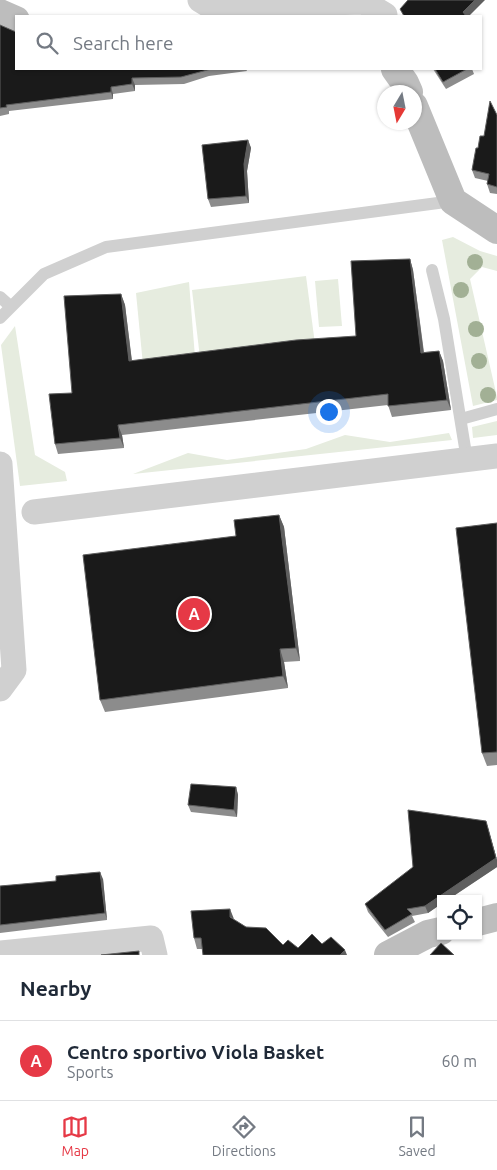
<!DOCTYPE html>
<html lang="en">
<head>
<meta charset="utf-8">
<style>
  body { margin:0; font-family:Ubuntu,sans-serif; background:#f2f2f3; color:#1f2937 }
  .controls { position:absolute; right:15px; bottom:15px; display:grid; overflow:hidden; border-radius:0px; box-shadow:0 1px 4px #0004 }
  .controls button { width:45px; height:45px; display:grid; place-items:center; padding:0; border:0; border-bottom:1px solid #e0e1e3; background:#fff; color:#1f2937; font:25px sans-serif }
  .compass { position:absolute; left:377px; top:85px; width:45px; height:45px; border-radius:50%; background:#fff; box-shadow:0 1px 4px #0004; rotate:190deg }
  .you { position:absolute; left:328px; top:411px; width:18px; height:18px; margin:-12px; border:4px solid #fff; border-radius:50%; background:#1a73e8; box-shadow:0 0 0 8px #1a73e833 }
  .badge { display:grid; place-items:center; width:32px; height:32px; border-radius:50%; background:#e63946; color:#fff; font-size:16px; font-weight:700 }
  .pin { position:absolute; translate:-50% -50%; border:2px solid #fff; box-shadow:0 1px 5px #0006 }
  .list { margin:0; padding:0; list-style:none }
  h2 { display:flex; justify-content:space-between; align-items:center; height:65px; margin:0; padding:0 20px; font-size:21px }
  h2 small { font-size:16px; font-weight:400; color:#747a83 }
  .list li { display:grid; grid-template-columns:32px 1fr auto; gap:15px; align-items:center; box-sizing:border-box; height:80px; padding:0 20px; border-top:1px solid #e0e1e3 }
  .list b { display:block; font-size:19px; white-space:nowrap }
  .list p { margin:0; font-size:16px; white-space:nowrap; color:#747a83 }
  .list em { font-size:16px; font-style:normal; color:#747a83 }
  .icon { flex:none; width:28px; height:28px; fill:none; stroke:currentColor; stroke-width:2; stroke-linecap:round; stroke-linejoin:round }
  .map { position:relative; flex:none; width:497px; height:955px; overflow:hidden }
  .search { position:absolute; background:#fff; box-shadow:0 1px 4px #0004; left:15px; right:15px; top:15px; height:55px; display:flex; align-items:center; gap:12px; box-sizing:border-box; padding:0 18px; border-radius:0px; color:#747a83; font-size:19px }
  .sheet { height:145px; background:#fff }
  nav { display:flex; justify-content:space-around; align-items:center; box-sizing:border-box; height:70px; border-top:1px solid #e0e1e3; background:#fff; font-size:14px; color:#747a83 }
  nav a { display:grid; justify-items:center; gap:2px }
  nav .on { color:#e63946 }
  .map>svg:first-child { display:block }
</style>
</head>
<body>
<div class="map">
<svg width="497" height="955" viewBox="0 0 497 955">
  <rect width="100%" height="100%" fill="#fff"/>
  <g fill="#e6ecdf">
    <polygon points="453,237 480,251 497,256 497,271 482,267 470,279 497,397 497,400 473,406 442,240"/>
    <polygon points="306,276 315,344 200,358 192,290"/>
    <polygon points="338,279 342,326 319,327 315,281"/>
    <polygon points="189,282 195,357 143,365 136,293"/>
    <polygon points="15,326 35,455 65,472 67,481 20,486 1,345"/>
    <polygon points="497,421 497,435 473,438 472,427"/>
    <polygon points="449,433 452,440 133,474 188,453 227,460 306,449 345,435 390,442"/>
  </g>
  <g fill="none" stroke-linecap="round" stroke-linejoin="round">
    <g stroke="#d0d0d0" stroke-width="12">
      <polyline points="432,270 444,319 467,460"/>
      <polyline points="0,297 10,306"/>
      <polyline points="0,318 44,274 106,247 453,201"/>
      <polyline points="461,419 497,409"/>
    </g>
    <g stroke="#d0d0d0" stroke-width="25">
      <polyline points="200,0 210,6 364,2 385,15"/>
      <polyline points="0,464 14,670 0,689"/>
      <polyline points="34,512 497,456"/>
      <polyline points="0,953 151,938 155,955"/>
    </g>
    <g stroke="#bdbdbd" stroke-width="28">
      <polyline points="0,13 16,20"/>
      <polyline points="395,69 405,83 409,92"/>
      <polyline points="414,106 453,201 497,230"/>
      <polyline points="478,922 497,917"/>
      <polyline points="388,955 428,934 441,931"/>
    </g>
  </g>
  <g fill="#a2b095">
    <circle cx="475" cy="262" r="8"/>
    <circle cx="461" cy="290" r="8"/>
    <circle cx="476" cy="329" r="8"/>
    <circle cx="479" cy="361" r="8"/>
    <circle cx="488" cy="395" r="8"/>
  </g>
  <g fill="#8c8c8c">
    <polygon points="0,25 16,69 246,69 247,71 209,76 184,84 135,85 135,91 113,94 113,99 9,111 9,114 0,116"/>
    <polygon points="433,69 472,69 474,74 446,89"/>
    <polygon points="497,115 497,194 490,193 487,184 488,181 475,178 472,170 478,148 484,136"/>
    <polygon points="248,140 251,148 247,171 249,203 211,207 208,199"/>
    <polygon points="410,259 413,270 424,352 439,351 443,361 451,410 392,417 388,405 122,435 124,448 58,454 55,444 72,393 121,294 125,305 132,361 356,336"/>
    <polygon points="279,515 284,527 300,661 284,662 288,688 105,712 100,700 236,536"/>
    <polygon points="497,524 497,765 487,766 482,753"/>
    <polygon points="236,787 238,795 237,817 191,812 188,805"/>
    <polygon points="488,828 497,860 497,867 449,899 441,899 441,904 428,913 412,916 415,922 388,937 368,912 365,904"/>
    <polygon points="103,879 107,920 0,933 0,886"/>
    <polygon points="234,920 246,927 283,945 298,948 322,944 345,950 197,949 194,938"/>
  </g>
  <g fill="#5f5f5f">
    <polygon points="475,0 485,0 469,16 465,16 463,12"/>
    <polygon points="132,78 135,85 135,91 132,84"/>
    <polygon points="111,87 113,94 113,99 111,92"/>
    <polygon points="248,140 251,148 247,171 249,203 246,196 244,164"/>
    <polygon points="410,259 413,270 425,363 421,353"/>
    <polygon points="121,294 125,305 133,371 129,361"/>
    <polygon points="439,351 443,361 451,410 447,400"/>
    <polygon points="118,425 122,435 124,448 120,438"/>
    <polygon points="279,515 284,527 300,661 296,648"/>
    <polygon points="280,649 284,662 288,688 283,676"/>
    <polygon points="236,787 238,795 237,817 234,810"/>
    <polygon points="486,821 497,860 497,867 449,899 441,899 441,904 428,913 425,906"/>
    <polygon points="100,872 103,879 107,920 105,913"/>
    <polygon points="230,909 234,919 230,917"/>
    <polygon points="345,950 347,955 340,955"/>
  </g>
  <g fill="#1a1a1a" stroke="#5f5f5f">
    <polygon points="408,0 475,0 463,12 466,16 404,16 400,9"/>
    <polygon points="0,25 16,32 16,69 211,69 181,77 132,78 132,84 111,87 111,92 6,105 7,107 0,108"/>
    <polygon points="435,69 467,69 443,82"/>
    <polygon points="490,101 497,115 497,187 487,184 489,174 472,170 476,148 478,148 480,136 484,136"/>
    <polygon points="248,140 244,164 246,196 208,199 202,145"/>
    <polygon points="410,259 421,353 439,351 447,400 388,406 388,394 118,425 120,438 55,444 49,394 72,393 64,296 121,294 129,361 296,340 356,336 351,261"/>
    <polygon points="279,515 296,648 280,649 283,676 100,700 83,555 236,536 234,520"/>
    <polygon points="497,523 497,752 482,753 456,528"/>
    <polygon points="191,784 236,787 234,810 188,805"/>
    <polygon points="408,810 486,821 496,858 425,906 407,909 412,914 385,930 365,904 413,867"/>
    <polygon points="100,872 105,913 0,925 0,886 56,881 56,876"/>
    <polygon points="230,909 230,917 246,927 266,928 283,945 288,940 298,948 312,934 322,944 331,937 345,950 340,955 203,955 201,938 194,938 191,911"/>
    <polygon points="441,943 454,955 430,955"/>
    <polygon points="139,951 139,955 101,955"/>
  </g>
</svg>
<div class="controls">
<button><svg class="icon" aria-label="locate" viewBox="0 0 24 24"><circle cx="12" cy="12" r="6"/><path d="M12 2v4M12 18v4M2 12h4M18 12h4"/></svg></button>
</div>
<svg class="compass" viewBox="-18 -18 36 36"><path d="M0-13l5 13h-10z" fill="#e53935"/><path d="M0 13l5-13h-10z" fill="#747a83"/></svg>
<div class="you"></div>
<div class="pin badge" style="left:194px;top:614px">A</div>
<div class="search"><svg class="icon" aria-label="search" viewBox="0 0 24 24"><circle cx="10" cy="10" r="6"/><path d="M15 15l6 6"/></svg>Search here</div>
</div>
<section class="sheet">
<h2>Nearby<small></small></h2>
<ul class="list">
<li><span class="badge">A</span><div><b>Centro sportivo Viola Basket</b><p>Sports</p></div><em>60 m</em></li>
</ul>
</section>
<nav>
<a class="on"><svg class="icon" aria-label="map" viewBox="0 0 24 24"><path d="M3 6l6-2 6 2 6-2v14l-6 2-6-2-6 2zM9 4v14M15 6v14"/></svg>Map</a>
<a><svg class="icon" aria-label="directions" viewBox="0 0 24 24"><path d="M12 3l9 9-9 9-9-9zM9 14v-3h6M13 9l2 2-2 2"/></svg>Directions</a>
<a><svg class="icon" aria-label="saved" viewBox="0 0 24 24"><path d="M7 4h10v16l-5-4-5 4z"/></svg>Saved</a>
</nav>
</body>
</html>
